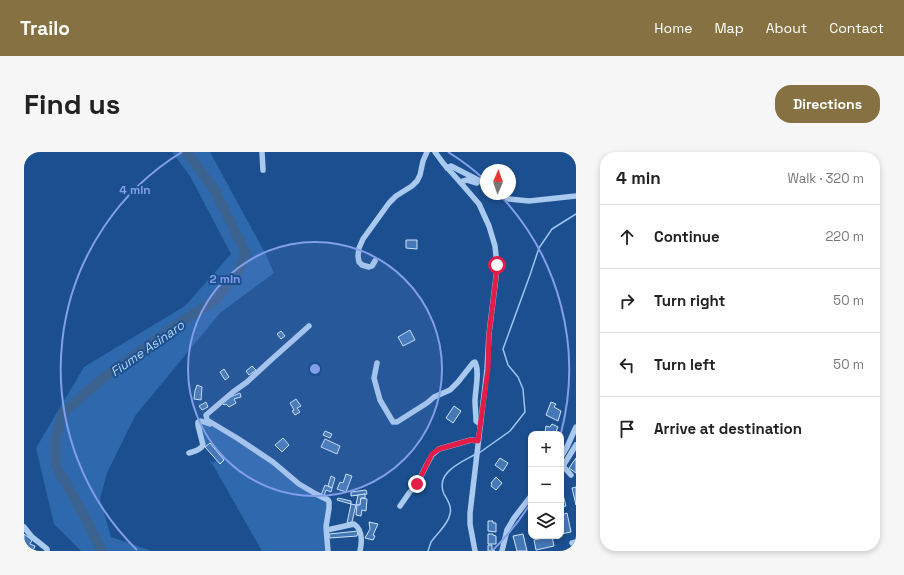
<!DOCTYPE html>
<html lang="en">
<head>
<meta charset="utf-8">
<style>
  body { margin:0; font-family:"Space Grotesk",sans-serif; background:#f6f6f6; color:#222 }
  .controls { position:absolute; right:12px; bottom:12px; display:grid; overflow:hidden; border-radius:8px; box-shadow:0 2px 6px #0003 }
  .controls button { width:36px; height:36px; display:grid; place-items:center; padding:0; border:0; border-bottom:1px solid #e0e0e0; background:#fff; color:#222; font:20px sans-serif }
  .compass { position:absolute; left:456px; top:12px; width:36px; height:36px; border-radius:50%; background:#fff; box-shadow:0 2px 6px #0003; rotate:2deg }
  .stop { position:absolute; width:12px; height:12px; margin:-9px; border:3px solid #e11d48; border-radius:50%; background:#fff }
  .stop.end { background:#e11d48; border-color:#fff; box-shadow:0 1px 4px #0008 }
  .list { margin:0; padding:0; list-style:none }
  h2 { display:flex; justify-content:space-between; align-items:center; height:52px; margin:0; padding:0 16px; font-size:17px }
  h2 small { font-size:13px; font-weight:400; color:#767676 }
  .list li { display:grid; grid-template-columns:26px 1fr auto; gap:12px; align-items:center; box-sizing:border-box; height:64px; padding:0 16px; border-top:1px solid #e0e0e0 }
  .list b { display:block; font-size:15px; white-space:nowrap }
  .list em { font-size:13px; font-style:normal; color:#767676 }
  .icon { flex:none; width:22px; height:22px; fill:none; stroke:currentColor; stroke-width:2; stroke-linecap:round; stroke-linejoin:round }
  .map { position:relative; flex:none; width:552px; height:399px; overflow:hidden; border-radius:16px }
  header { display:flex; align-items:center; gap:24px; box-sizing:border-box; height:56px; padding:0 20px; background:#857141; color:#fff }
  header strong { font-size:19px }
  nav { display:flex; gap:22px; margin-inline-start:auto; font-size:14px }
  .intro { display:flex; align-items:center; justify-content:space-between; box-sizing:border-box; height:96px; padding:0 24px }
  h1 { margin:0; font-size:28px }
  .button { padding:10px 18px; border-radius:16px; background:#857141; color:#fff; font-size:14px; font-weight:700 }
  main { display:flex; gap:24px; padding:0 24px }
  aside { flex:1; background:#fff; border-radius:16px; box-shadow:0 2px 6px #0003 }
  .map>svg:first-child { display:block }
</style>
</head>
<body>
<header>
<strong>Trailo</strong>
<nav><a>Home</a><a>Map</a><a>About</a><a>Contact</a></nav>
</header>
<div class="intro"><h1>Find us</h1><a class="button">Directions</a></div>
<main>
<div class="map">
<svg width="552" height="399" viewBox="0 0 552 399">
  <rect width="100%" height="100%" fill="#1b4f8f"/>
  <g fill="#2e69ad">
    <polygon points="148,0 186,0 241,101 250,121 196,161 111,264 83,321 76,347 87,385 128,399 57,399 30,372 12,296 60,215 161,154 207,102 166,24"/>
    <polygon points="176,271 180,271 202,281 302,349 303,399 238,399 189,313 185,309 190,310 193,308 196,312 200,308 186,291 181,295"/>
  </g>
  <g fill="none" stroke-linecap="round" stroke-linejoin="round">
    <g stroke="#9cc4f0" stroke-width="1.5">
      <polyline points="455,301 486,279 501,260 499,237 494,225 484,213 479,197 506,123 515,96 528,77 552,62"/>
      <path d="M404 399C405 396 406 393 407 390 413 381 424 373 426 362 428 355 424 349 420 342 411 321 436 311 450 303"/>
    </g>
    <polyline stroke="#3c6290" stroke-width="10" points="78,399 62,367 32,314 31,288 39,261 78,227 161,167 192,148 215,118 222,101 191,39 163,0"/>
  </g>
  <g fill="#4478b7" stroke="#cfe3fa">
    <polygon points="382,88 393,88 393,97 382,96"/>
    <polygon points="386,178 391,188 379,194 374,185"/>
    <polygon points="257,179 261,184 257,187 253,182"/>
    <polygon points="228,214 232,218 225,223 222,219"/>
    <polygon points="200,217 205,225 201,228 196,220"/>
    <polygon points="173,233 178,235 177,248 170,247 171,239"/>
    <polygon points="216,241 217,245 210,247 212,251 205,255 202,252 200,253 198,251 206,245"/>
    <polygon points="272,247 277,254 273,256 276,260 271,263 268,259 270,258 266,251"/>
    <polygon points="182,250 184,255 178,258 175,254"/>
    <polygon points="527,250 532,252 530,255 537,259 534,269 522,263"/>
    <polygon points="430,254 437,259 429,271 422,266"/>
    <polygon points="528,272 534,275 531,282 526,282 525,281 521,280 522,274 526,275"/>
    <polygon points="301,279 308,282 306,286 299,283"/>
    <polygon points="259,286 265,293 258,300 251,293"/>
    <polygon points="301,287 316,294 313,302 297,295"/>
    <polygon points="186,291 200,308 196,312 181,295"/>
    <polygon points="476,306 484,311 479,319 471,313"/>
    <polygon points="552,306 552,321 545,316"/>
    <polygon points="322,322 328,324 322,340 313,337 316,330 319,331"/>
    <polygon points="307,324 311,326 308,336 304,334"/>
    <polygon points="472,325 478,331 472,338 467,334 468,332 467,331"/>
    <polygon points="301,333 308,336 307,340 302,338 300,344 297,343"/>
    <polygon points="537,335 542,354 537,355"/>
    <polygon points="552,335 552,353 548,336"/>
    <polygon points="342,338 343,342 327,344 327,340"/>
    <polygon points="341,342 341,346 337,346 336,353 332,353 334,343"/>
    <polygon points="314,346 327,349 327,352 313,348"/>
    <polygon points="337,346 343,347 342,359 338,358 337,364 332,363 333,353 336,353"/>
    <polygon points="327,352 332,353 328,370 323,371"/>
    <polygon points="543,361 547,380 537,382 537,363"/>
    <polygon points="464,369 469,369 469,371 472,371 472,380 464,379"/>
    <polygon points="345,370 354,372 349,383 351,384 349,388 341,386 346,377"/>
    <polygon points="334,379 333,384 306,386 305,382"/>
    <polygon points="0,382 8,388 6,392 11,394 9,399 0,394"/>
    <polygon points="464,382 469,382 469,383 472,384 472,392 464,392"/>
    <polygon points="499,382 503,399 493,399 489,384"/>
    <polygon points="528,384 530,394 512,398 510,388"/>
    <polygon points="464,393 468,393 468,398 471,399 464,399"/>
  </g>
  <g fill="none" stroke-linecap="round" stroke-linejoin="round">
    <g stroke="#a9c9ee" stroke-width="5.5">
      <polyline points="238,0 239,18"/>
      <polyline points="411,0 419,11 436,30 455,52 465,74 471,94 473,113 472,125 465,182 463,217 446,361 446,372 451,399"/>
      <polyline points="423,16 427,14 462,32"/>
      <polyline points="486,29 486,28"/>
      <polyline points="436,30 443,28 453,31"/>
      <polyline points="474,42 485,47 505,49 552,44"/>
      <polyline points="351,109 348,114 345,115 338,113 335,110 334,104 335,96 339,87 365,51 372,44 388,34 393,29 396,23 399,9 403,0"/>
      <polyline points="285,174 248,207 223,230 209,240 182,263 183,268 213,286 249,310 275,332 292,342 304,348 305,350 305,356 302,375 304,399"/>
      <path d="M353 211 350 226 356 248 369 270H373L403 251 410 245 426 238 434 230 449 211 451 210C456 219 451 239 451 249 451 256 452 262 452 269L456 272"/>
      <path d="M165 301C170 299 176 299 179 293L174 273V270L177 269 186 272"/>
      <polyline points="537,305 543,295 552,275"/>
      <polyline points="547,323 539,314 552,293"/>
      <polyline points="376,354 385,341 393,332 402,314 408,303 415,297 447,288 454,289"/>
      <polyline points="0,375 8,385 23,397 23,399"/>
      <path d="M303 378 330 372C339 378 338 390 336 399"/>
      <polyline points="548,391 552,390"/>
      <polyline points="478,399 483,378 490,366 507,344"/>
    </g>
  </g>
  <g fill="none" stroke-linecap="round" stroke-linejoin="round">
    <polyline stroke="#e11d48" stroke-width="5" points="393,332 408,302 415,297 447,288 454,289 464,217 465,182 472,125 473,113"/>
  </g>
  <circle cx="291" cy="217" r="127" fill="#839eea" fill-opacity=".12"/>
  <g fill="none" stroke="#839eea" stroke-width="2">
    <circle cx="291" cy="217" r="127"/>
    <path d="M506 352A254 254 0 0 1 469 398M113 398A254 254 0 0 1 158 0M424 0A254 254 0 0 1 461 28M475 42A254 254 0 0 1 537 281"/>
  </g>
  <g text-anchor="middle" stroke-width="4" stroke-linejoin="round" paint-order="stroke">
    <g font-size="13" font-style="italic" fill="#b5d3f5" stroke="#1b4f8f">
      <text transform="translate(123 196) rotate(-35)" y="5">Fiume Asinaro</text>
    </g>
  </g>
  <circle cx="291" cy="217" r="6" fill="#839eea" stroke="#1b4f8f" stroke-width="2"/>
  <g font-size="12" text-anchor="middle" font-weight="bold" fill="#839eea" stroke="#1b4f8f" stroke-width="4" stroke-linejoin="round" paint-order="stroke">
    <text x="111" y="42">4 min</text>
    <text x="201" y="131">2 min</text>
  </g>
</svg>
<div class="controls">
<button>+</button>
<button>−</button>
<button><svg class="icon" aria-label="layers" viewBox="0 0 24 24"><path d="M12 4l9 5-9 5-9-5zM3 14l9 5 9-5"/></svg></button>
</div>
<svg class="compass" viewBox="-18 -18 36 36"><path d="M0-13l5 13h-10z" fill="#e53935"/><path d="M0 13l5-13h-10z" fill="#767676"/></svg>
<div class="stop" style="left:473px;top:113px"></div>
<div class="stop end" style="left:393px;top:332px"></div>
</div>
<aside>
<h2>4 min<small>Walk · 320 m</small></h2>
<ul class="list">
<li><svg class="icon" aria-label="ahead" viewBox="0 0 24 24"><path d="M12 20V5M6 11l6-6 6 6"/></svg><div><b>Continue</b></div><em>220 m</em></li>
<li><svg class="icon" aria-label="right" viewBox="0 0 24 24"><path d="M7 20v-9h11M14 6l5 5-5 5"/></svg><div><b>Turn right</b></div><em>50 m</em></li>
<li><svg class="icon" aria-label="left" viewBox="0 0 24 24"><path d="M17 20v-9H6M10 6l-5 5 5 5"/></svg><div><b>Turn left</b></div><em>50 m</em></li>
<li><svg class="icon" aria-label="arrive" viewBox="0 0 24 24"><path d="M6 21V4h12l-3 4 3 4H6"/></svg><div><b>Arrive at destination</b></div></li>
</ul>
</aside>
</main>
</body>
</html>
